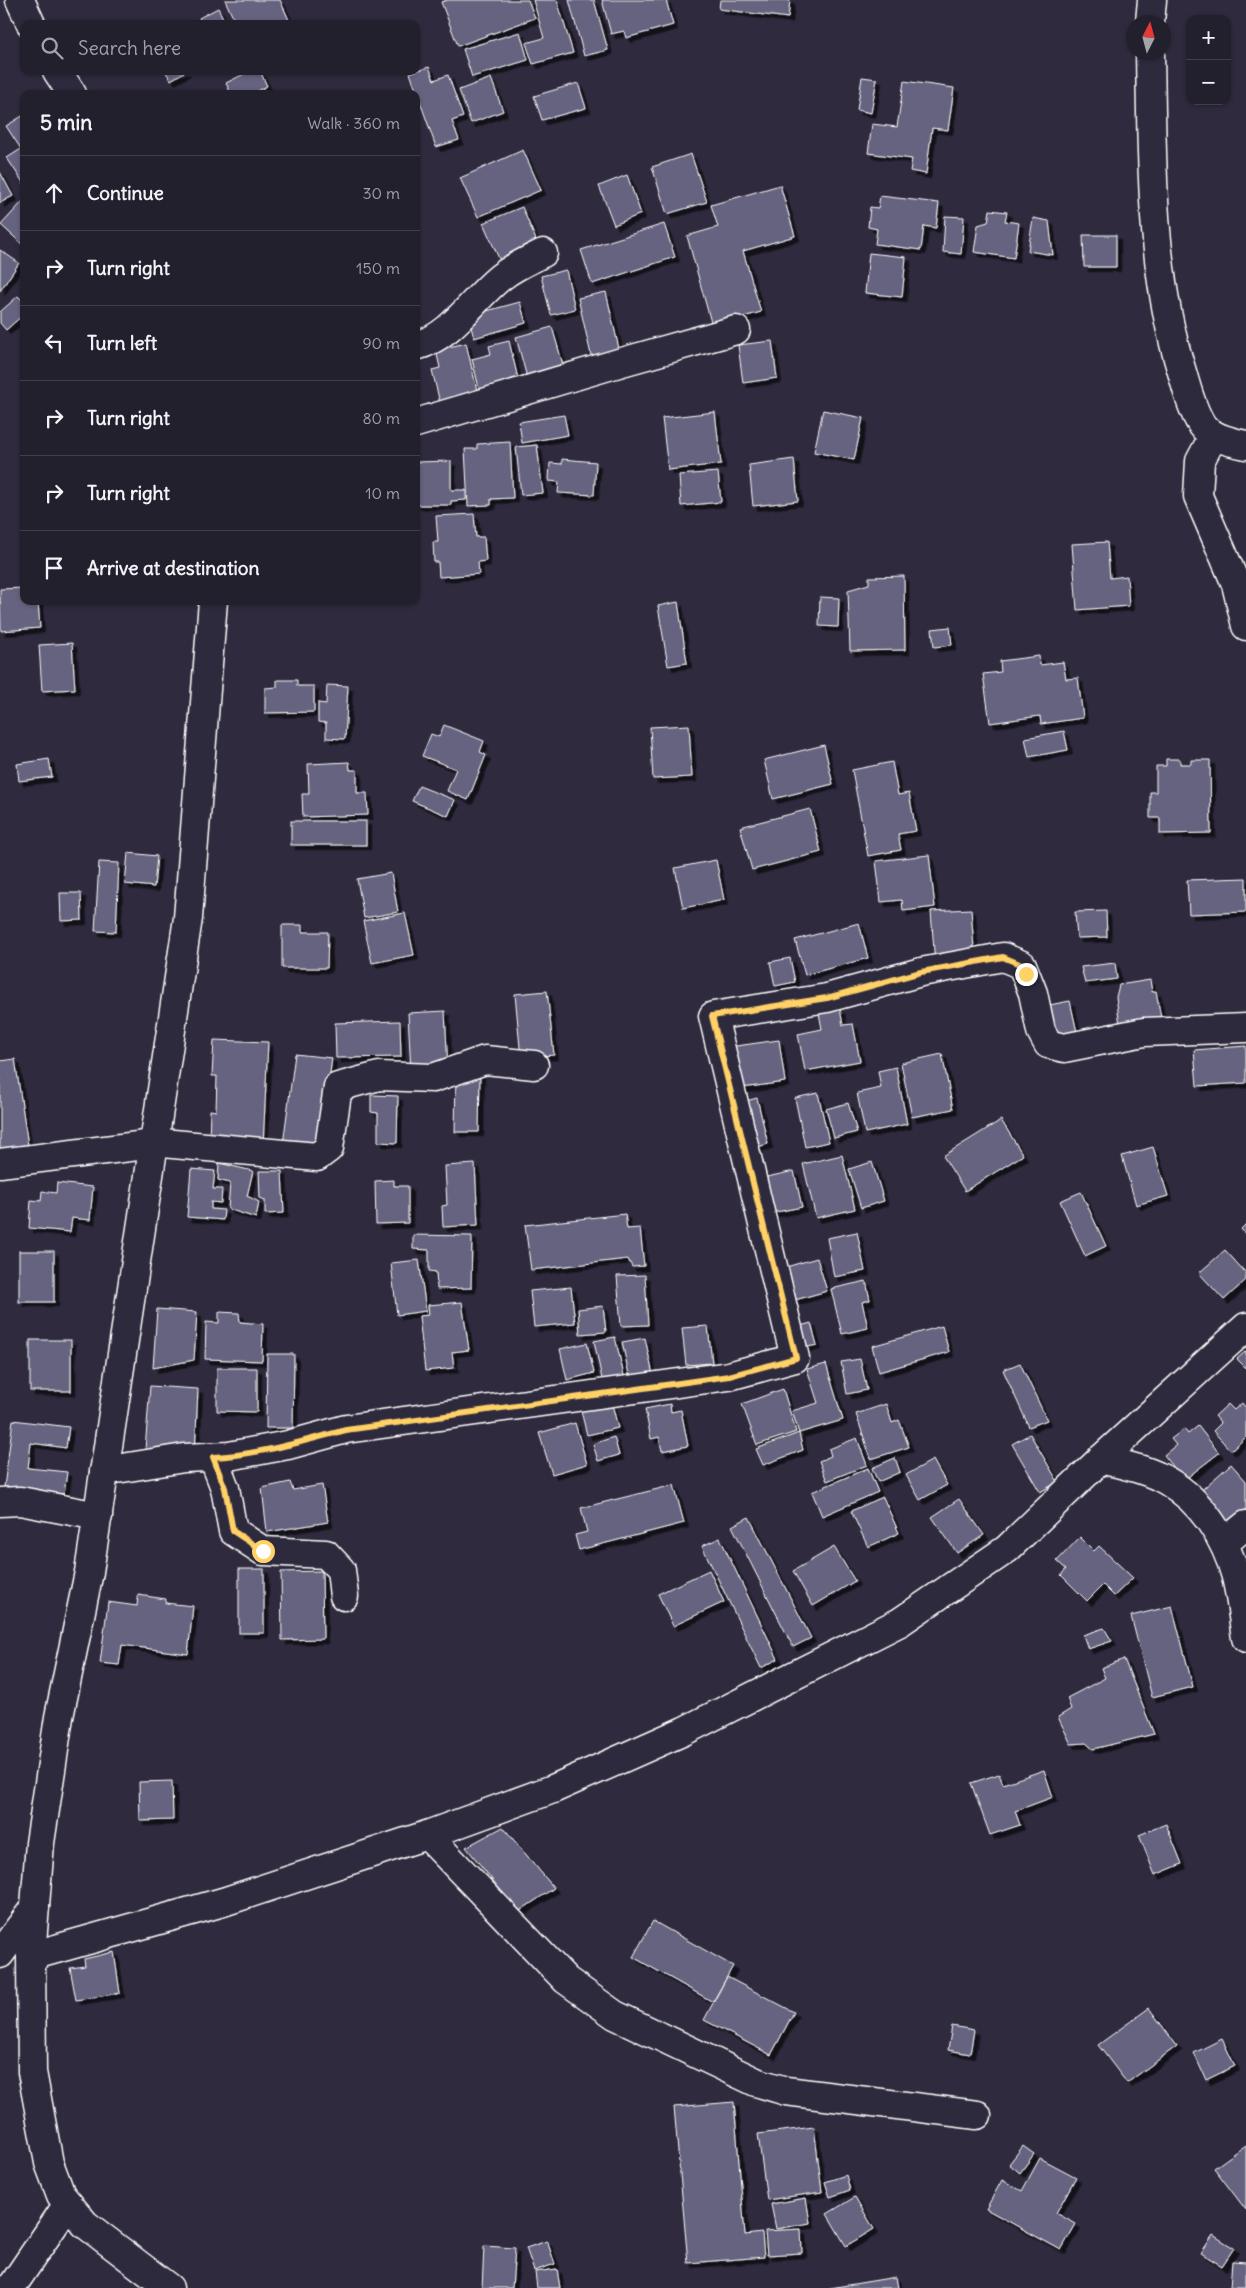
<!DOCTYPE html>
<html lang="en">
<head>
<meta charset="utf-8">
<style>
  body { margin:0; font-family:Delius,sans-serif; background:#2f2d3a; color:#f1f3f6 }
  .controls { position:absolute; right:15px; top:15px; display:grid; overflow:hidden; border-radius:10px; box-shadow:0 1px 4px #0004 }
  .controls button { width:45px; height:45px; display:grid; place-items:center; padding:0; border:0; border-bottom:1px solid #403e4a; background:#23202e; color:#f1f3f6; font:25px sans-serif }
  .compass { position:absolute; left:1126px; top:15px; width:45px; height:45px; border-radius:50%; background:#23202e; box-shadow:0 1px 4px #0004; rotate:6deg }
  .stop { position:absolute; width:15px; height:15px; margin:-11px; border:4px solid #ffd166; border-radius:50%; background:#fff }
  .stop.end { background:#ffd166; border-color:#fff; box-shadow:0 1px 5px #0008 }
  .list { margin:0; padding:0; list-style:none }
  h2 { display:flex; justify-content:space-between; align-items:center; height:65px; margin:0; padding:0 20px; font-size:21px }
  h2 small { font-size:16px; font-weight:400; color:#a3a3aa }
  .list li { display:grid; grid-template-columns:32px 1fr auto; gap:15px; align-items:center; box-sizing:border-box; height:75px; padding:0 20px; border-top:1px solid #403e4a }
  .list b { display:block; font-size:19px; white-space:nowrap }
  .list em { font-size:16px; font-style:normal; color:#a3a3aa }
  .icon { flex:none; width:28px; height:28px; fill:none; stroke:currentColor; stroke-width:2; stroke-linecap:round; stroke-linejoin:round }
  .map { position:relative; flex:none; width:1246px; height:2288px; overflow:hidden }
  .search { position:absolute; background:#23202e; box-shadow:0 1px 4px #0004; left:20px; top:20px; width:400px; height:55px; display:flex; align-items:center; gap:12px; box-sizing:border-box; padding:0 18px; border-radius:10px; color:#a3a3aa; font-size:19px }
  .panel { position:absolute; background:#23202e; box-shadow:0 1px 4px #0004; left:20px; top:90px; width:400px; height:515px; border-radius:10px }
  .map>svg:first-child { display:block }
</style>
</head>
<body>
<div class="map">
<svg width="1246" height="2288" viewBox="0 0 1246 2288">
  <defs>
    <filter id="shadow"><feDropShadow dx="4.5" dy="4.5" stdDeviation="0" flood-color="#0009"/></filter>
  </defs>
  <rect width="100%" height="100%" fill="#2f2a3d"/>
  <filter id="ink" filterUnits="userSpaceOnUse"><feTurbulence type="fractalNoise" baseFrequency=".02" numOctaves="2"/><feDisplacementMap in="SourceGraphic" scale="10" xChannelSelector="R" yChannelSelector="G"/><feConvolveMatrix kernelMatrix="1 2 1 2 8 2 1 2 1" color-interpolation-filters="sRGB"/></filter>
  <g filter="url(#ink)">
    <g fill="#65647f" stroke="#fff" filter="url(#shadow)">
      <polygon points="225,0 280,0 289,20 279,24 236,24"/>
      <polygon points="448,0 528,0 535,18 458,46 441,2"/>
      <polygon points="533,0 557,0 573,53 533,64 526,43 544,38"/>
      <polygon points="569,0 594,0 608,50 584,56"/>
      <polygon points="602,0 666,0 673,25 626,38 624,31 611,34"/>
      <polygon points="720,0 790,0 788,18 719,9"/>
      <polygon points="218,8 226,24 202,24 199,18"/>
      <polygon points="520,32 528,60 472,77 463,49"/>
      <polygon points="429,67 434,80 448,75 463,117 452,121 459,140 436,147 410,73"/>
      <polygon points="165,71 186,71 171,80"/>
      <polygon points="250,71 260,71 267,86 252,94 231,94 226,83"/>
      <polygon points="862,77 877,79 871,113 857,110"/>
      <polygon points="491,78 503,111 471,123 459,90"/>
      <polygon points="904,81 954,88 948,130 932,128 926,174 910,171 912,159 868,153 872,124 897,127"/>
      <polygon points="578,83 586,108 542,120 534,96"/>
      <polygon points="24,115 24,184 7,158 21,149 6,126"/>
      <polygon points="523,150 541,190 478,217 460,178"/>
      <polygon points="691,154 707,202 667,214 652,167"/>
      <polygon points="0,172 13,196 0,203"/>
      <polygon points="627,175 641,214 614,225 599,186"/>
      <polygon points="780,185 795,236 743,251 761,312 712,326 687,236 718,227 711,205"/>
      <polygon points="880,196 939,203 936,228 924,226 921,250 875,244 877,229 868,227 870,207 878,208"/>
      <polygon points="24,200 24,246 1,225"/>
      <polygon points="522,207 539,247 501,263 483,223"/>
      <polygon points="990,210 1007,212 1005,221 1019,223 1014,258 974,252 978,225 988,222"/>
      <polygon points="945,216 964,217 961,254 943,252"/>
      <polygon points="1033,218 1049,221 1053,255 1028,251"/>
      <polygon points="664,224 675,257 592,284 581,250"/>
      <polygon points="1083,235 1116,235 1116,267 1084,267"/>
      <polygon points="0,250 19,263 0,291"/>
      <polygon points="869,253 906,257 902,297 865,293"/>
      <polygon points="566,270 575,309 551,315 541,276"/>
      <polygon points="606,292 622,362 594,368 578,298"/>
      <polygon points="18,296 24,302 24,314 6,330 0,323 0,312"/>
      <polygon points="520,302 526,323 474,338 468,316"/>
      <polygon points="552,327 566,375 529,385 516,337"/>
      <polygon points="509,341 519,383 480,392 472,359 491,354 489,346"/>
      <polygon points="772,341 777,378 743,383 738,345"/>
      <polygon points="466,343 478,395 440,403 432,370 440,368 436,350"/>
      <polygon points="823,410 863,418 854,460 814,452"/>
      <polygon points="715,412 721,464 668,470 662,418"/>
      <polygon points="564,415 568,435 522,443 519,422"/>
      <polygon points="510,442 513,498 491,499 491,505 468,506 465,449 477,449 477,444"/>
      <polygon points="537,445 543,493 521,495 516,447"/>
      <polygon points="562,459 596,462 594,495 558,493 559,482 549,481 550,463 562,464"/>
      <polygon points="794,459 798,501 753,506 749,465"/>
      <polygon points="451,461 451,490 466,490 466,500 451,501 451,505 416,505 416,462"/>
      <polygon points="718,472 721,502 681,506 679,475"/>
      <polygon points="474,514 476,537 484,537 486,561 478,562 479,574 439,577 438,562 434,562 433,542 438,542 436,516"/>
      <polygon points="1107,542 1110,578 1127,576 1129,606 1077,610 1072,544"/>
      <polygon points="904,576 905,650 850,651 848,590 869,584 869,577"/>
      <polygon points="24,588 24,601 38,601 40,628 1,631 0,589"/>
      <polygon points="820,597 839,598 838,627 819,626"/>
      <polygon points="678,602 687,663 668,666 658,606"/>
      <polygon points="950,627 952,645 934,647 932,629"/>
      <polygon points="72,643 75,689 42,691 39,645"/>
      <polygon points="1039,656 1040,665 1063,662 1066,679 1078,678 1083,718 1041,724 1040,716 990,723 983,674 1001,672 1000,661"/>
      <polygon points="277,680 297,680 297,686 314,686 314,712 265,713 265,688 277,687"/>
      <polygon points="327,685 348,686 345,739 326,738 326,723 318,722 318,703 326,704"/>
      <polygon points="444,725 484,741 480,752 486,755 468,800 447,791 456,769 422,756 431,734 439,737"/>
      <polygon points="689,725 692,777 653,779 650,727"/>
      <polygon points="1064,731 1068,750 1029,757 1025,738"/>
      <polygon points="824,745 833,784 773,799 764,760"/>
      <polygon points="49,759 52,777 19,781 17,764"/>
      <polygon points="1166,759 1180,759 1180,764 1191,764 1191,760 1210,760 1211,833 1160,834 1160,818 1150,818 1150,792 1156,792 1156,766 1166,766"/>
      <polygon points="349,762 350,770 357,770 357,793 367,793 368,815 303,817 302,794 309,794 308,764"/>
      <polygon points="892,762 898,795 909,793 916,831 898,834 901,850 868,856 852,770"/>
      <polygon points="419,786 455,800 448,816 412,801"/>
      <polygon points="810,809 821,852 752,870 740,827"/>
      <rect x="291" y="821" width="75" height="24"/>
      <polygon points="128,853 157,856 154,887 125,884"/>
      <polygon points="929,855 935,907 903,911 902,900 881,902 876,861"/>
      <polygon points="716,860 724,900 683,908 675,868"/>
      <polygon points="99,862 119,863 116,932 95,931"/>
      <polygon points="391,873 398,912 364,918 357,879"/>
      <polygon points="1246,878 1246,912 1189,914 1187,880"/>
      <polygon points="60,893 81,893 82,920 61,921"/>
      <polygon points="971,909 975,962 935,964 931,911"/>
      <polygon points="1106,911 1107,937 1077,938 1075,912"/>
      <polygon points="405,913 414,955 372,963 363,921"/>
      <polygon points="859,923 868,958 805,975 795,940"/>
      <polygon points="282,925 302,925 302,932 328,932 327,968 282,968"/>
      <polygon points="790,958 795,982 775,986 770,962"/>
      <polygon points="1115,963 1117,979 1085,983 1081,967"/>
      <polygon points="1150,980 1152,992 1156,991 1161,1018 1120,1025 1116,997 1119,985"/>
      <polygon points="547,991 554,1055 521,1058 515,994"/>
      <polygon points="1070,1001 1078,1037 1052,1043 1044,1006"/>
      <polygon points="840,1009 843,1025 853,1024 860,1061 805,1071 798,1034 822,1029 819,1013"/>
      <polygon points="445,1011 448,1070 411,1072 408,1013"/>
      <polygon points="400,1021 401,1057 336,1058 335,1023"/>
      <polygon points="214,1040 268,1042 263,1146 209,1143 210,1110 216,1111 217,1076 212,1076"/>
      <polygon points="779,1040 785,1082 735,1089 729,1047"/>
      <polygon points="1246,1046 1246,1083 1197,1086 1194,1050"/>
      <polygon points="295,1054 332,1058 320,1149 283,1144"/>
      <polygon points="942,1054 953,1109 912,1117 901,1063"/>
      <polygon points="15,1059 29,1152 0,1156 0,1061"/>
      <polygon points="896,1067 907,1124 865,1133 857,1093 881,1088 878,1071"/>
      <polygon points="456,1072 480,1073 479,1132 455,1132"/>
      <polygon points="818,1093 829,1142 805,1147 795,1098"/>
      <polygon points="371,1095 398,1096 397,1143 378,1142 378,1113 371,1112"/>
      <polygon points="757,1098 768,1144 750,1149 739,1103"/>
      <polygon points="848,1103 857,1132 834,1138 826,1109"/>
      <polygon points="1001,1120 1023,1155 965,1191 943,1156"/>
      <polygon points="1153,1147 1168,1196 1136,1205 1122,1156"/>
      <polygon points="842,1155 855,1209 816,1218 803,1164"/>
      <polygon points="872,1162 884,1201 861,1208 849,1169"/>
      <polygon points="219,1163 253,1171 247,1196 259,1202 256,1218 228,1209 230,1183 218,1180"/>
      <polygon points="475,1164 478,1225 443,1227 442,1206 447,1205 445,1166"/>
      <polygon points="191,1169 215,1171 213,1189 222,1189 221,1203 211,1202 211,1209 224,1210 223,1220 187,1217"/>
      <polygon points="259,1171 282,1171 284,1213 265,1214 265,1200 260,1198"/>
      <polygon points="794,1171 802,1207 766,1214 758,1179"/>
      <polygon points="394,1180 394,1186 408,1186 408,1223 376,1224 375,1181"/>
      <polygon points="57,1183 93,1187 90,1220 72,1218 70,1232 29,1228 31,1200 41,1201 42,1191 56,1193"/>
      <polygon points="1081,1192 1106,1246 1085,1256 1060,1201"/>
      <polygon points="625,1214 627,1229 640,1228 644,1266 632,1267 628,1259 531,1270 525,1225"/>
      <polygon points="1246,1224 1246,1235 1241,1229"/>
      <polygon points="857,1232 865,1271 834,1277 827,1238"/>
      <polygon points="413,1235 472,1236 471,1288 437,1289 436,1272 429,1271 429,1250 413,1249"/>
      <polygon points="1225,1250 1246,1273 1246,1280 1224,1300 1199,1273"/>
      <rect x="19" y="1251" width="35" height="51"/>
      <polygon points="817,1258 827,1291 795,1300 786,1267"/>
      <polygon points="419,1260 426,1311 397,1315 391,1263"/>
      <polygon points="645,1275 648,1325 621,1326 617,1276"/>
      <polygon points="866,1281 870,1300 862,1302 868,1328 842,1334 831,1289"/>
      <polygon points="571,1287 575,1323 534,1327 530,1291"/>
      <polygon points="462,1302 469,1350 452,1352 454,1368 425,1371 419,1316 429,1315 428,1305"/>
      <polygon points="603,1306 606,1332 580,1334 578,1309"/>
      <polygon points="157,1309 197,1312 194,1360 153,1368"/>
      <polygon points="219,1312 239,1313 240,1322 263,1324 262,1361 205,1359 206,1322 219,1323"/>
      <polygon points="811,1323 817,1345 799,1349 793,1328"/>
      <polygon points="708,1326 712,1363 686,1365 682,1328"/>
      <polygon points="942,1326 949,1352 879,1372 872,1346"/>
      <polygon points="615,1337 625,1380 603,1384 594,1341"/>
      <polygon points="645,1338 653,1375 630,1379 622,1342"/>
      <rect x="30" y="1340" width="41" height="51"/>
      <polygon points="587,1343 594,1373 567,1380 560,1349"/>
      <polygon points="1246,1351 1246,1368 1237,1359"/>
      <polygon points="267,1354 294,1354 293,1428 266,1428"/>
      <polygon points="860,1359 867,1390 847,1394 841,1362"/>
      <polygon points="1020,1363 1047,1420 1029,1427 1003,1370"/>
      <polygon points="826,1364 843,1420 799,1433 792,1411 818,1403 807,1369"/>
      <polygon points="217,1368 257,1368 257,1412 217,1411"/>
      <polygon points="150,1386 198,1389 195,1454 145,1450"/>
      <polygon points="783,1389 796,1432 757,1445 742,1404"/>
      <polygon points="1242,1403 1246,1408 1246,1437 1231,1451 1213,1431 1221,1423 1215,1416 1228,1404 1234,1410"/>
      <polygon points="612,1404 618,1428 587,1435 581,1411"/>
      <polygon points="670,1404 671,1412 681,1410 688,1446 662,1451 659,1437 651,1439 645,1409"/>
      <polygon points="886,1404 892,1423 899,1420 909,1447 871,1459 856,1414"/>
      <polygon points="13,1420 69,1427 66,1448 31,1443 28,1468 67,1472 64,1494 4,1487"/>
      <polygon points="575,1423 587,1464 552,1474 539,1433"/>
      <polygon points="1198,1426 1219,1453 1184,1480 1164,1455 1176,1445 1171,1439 1184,1429 1188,1434"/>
      <polygon points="799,1433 803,1450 763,1465 756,1449"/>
      <polygon points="1030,1434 1058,1482 1040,1492 1012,1444"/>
      <polygon points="614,1437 619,1455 598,1461 593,1444"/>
      <polygon points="857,1438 867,1465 827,1481 819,1461 831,1456 829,1449"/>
      <polygon points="895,1458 900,1472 878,1482 872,1468"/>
      <polygon points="933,1460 947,1485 920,1500 906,1475"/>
      <polygon points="1231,1464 1246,1481 1246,1514 1227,1530 1196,1495"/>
      <polygon points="868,1468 878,1492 822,1516 812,1492"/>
      <polygon points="290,1482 293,1490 322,1485 328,1522 267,1532 262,1488"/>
      <polygon points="674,1485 684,1523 579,1550 575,1535 587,1532 581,1508"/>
      <polygon points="883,1497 899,1533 868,1547 851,1511"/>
      <polygon points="959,1499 984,1535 957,1553 932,1517"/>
      <polygon points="749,1517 811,1638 793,1647 732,1526"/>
      <polygon points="1080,1537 1094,1551 1099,1546 1133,1578 1114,1596 1103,1585 1087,1601 1061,1575 1066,1569 1057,1561"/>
      <polygon points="720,1538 778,1659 761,1668 702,1546"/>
      <polygon points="834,1547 855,1581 813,1606 793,1571"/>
      <rect x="239" y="1569" width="25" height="64"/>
      <polygon points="709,1570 724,1602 673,1626 658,1594"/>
      <polygon points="322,1571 323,1639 282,1640 281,1572"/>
      <polygon points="138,1595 166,1599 165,1603 193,1606 188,1654 122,1645 119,1665 100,1663 108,1602 137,1606"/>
      <polygon points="1172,1606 1193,1687 1152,1697 1131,1616"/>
      <polygon points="1104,1628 1112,1641 1088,1649 1083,1635"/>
      <polygon points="1124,1659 1154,1734 1093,1749 1086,1743 1071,1744 1058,1717 1071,1709 1067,1698 1105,1678 1101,1668"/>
      <polygon points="1044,1770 1053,1797 1015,1811 1020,1825 990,1835 971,1783 999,1774 1003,1784"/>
      <polygon points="172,1781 173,1820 140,1821 139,1782"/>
      <polygon points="1166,1824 1182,1864 1155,1875 1139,1835"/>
      <polygon points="503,1827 554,1888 518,1912 466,1847"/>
      <polygon points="653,1921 733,1966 713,2002 633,1957"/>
      <polygon points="114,1952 120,1993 76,2000 70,1968 85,1966 84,1959"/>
      <polygon points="727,1977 794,2012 771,2055 704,2020"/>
      <polygon points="1149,2008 1177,2046 1127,2083 1098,2045"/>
      <polygon points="952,2026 974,2030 970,2054 948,2050"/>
      <polygon points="1222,2039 1235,2066 1206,2080 1194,2053"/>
      <polygon points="734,2102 745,2235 762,2233 764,2257 688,2263 674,2107"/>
      <polygon points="814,2127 822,2192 767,2200 758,2134"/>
      <polygon points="1246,2145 1246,2210 1214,2168"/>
      <polygon points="1023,2146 1034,2154 1020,2173 1009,2164"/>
      <polygon points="1040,2158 1076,2177 1056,2213 1076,2224 1061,2250 986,2209 1002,2180 1022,2191"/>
      <polygon points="846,2175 850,2190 830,2197 825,2182"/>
      <polygon points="855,2197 874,2229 846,2246 827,2214"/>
      <polygon points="806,2198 810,2223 776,2229 771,2204"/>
      <polygon points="801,2229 802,2253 767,2255 765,2231"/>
      <polygon points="1213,2235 1234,2248 1222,2266 1201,2253"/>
      <polygon points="547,2241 555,2264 534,2271 526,2248"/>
      <polygon points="484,2246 515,2248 512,2288 482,2288"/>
      <polygon points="1232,2261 1246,2262 1246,2288 1230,2288"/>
      <polygon points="557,2269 560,2288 537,2288 535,2272"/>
      <polygon points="896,2277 898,2288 830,2288"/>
    </g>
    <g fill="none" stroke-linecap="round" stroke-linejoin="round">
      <defs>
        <g id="minor">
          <polyline points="20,0 31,24"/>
          <polyline points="1150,22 1152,0"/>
          <path d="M1150 52C1152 158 1150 270 1182 372 1187 389 1192 410 1202 425 1211 438 1232 442 1246 445"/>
          <polyline points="57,71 72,94"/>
          <path d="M416 346C453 336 474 297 502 276 515 266 529 260 543 253"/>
          <polyline points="416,423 622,362 736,330"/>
          <polyline points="1214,435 1200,461 1198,496 1236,584 1246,626"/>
          <polyline points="0,1163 162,1143 317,1157 329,1148 338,1087 379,1076 433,1078 485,1060 534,1065"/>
          <polyline points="213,1457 225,1488 233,1531 263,1551 326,1554 341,1570 344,1596"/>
          <path d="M1101 1459C1123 1465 1147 1469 1167 1481 1202 1501 1226 1539 1236 1577 1241 1597 1243 1618 1246 1638"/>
          <polyline points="104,1471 184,1458 229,1456 288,1445 346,1429 729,1376 795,1358 713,1016 827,998 921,972 1003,957 1022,965 1033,993 1041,1031 1048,1044 1064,1048 1144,1032 1246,1028"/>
          <polyline points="0,1502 20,1501 98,1516"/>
          <polyline points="1224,1543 1246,1525"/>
          <polyline points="427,1835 566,1980 615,2015 756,2082 786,2091 977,2115"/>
          <polyline points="0,1954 35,1907"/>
          <polyline points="31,1956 223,1902 427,1835 553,1789 684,1731 900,1622 1007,1549 1101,1459 1246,1327"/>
          <polyline points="13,2285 68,2204"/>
          <polyline points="169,2288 85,2224 61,2195 49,2163 32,2072 31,1956 40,1843 59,1717 89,1572 188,918 213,601"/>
        </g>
      </defs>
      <use href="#minor" stroke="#fff" stroke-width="31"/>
      <use href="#minor" stroke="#2f2a3d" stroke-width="28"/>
    </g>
  </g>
  <g fill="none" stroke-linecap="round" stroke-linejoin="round" filter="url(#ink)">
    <path stroke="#ffd166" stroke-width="6" d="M263 1551 233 1531 225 1488 213 1457C258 1455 303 1441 346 1430L729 1376 796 1358 712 1016 827 998 921 972 1003 957 1022 965 1026 974"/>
  </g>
</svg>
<div class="controls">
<button>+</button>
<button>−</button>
</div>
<svg class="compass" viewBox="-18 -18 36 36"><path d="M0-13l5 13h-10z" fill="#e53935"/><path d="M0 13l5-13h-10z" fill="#a3a3aa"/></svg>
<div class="stop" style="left:263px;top:1551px"></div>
<div class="stop end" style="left:1026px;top:974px"></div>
<div class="search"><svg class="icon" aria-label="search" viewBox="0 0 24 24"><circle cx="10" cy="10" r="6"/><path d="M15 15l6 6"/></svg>Search here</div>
<section class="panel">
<h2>5 min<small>Walk · 360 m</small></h2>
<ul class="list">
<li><svg class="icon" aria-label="ahead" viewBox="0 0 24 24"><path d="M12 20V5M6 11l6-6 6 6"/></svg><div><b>Continue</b></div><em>30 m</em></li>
<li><svg class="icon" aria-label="right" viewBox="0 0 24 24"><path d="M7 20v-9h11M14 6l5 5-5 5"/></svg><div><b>Turn right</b></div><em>150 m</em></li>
<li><svg class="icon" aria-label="left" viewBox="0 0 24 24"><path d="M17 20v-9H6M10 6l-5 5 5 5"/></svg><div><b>Turn left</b></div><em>90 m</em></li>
<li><svg class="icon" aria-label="right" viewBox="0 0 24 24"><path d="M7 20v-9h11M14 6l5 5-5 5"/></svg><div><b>Turn right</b></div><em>80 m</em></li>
<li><svg class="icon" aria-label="right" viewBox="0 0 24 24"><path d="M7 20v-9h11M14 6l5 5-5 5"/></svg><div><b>Turn right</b></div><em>10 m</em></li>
<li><svg class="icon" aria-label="arrive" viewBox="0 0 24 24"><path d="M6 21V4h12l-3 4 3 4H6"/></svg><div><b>Arrive at destination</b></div></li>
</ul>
</section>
</div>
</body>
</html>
